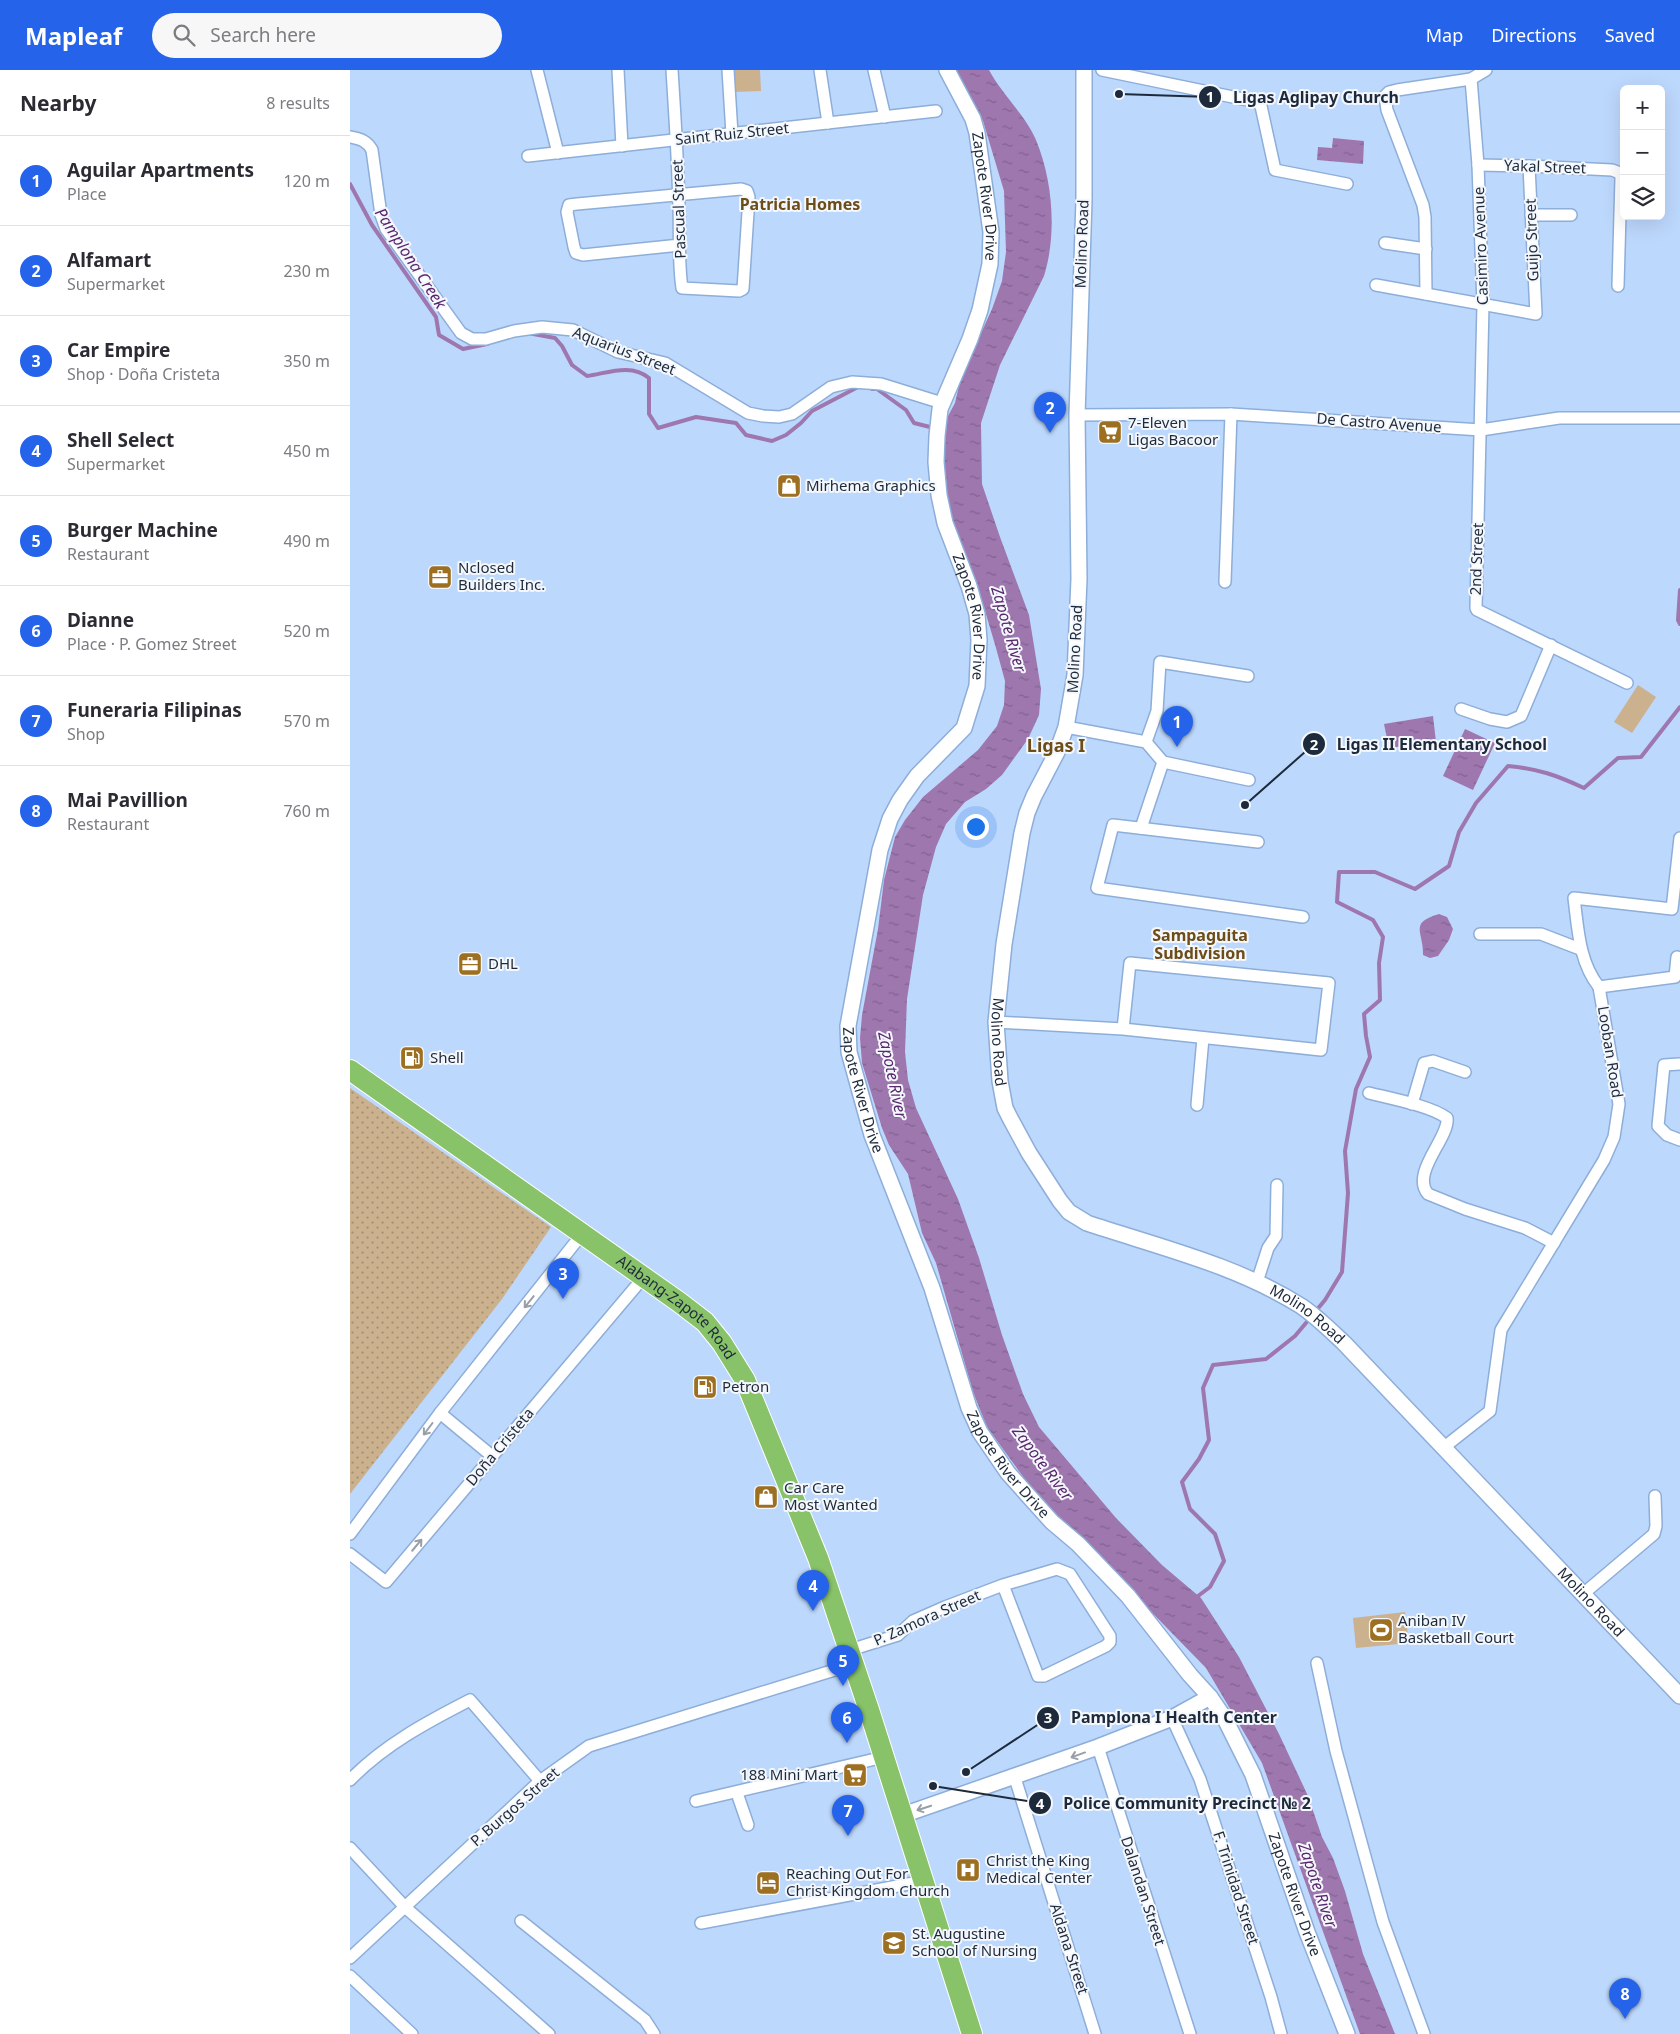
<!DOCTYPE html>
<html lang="en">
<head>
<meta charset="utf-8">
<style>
  body { margin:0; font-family:"Noto Sans",sans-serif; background:#f7f7f7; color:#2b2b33 }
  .controls { position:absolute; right:15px; top:15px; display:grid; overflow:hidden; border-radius:8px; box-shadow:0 5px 20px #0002 }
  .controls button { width:45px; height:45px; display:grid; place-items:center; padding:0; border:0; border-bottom:1px solid #e1e1e2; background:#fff; color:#2b2b33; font:25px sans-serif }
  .you { position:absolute; left:625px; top:756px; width:18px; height:18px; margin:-12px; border:4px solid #fff; border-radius:50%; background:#1a73e8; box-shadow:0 0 0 8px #1a73e833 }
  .badge { display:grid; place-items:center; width:32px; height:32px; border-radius:50%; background:#2563eb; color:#fff; font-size:16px; font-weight:700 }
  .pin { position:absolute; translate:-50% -41px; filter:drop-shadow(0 1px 2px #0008) }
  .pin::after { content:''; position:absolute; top:26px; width:18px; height:15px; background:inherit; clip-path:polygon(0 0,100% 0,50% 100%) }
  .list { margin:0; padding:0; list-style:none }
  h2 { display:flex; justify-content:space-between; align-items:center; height:65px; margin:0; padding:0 20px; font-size:21px }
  h2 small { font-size:16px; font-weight:400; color:#7c7c81 }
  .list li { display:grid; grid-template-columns:32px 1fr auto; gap:15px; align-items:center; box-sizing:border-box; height:90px; padding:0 20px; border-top:1px solid #e1e1e2 }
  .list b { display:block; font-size:19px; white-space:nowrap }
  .list p { margin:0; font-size:16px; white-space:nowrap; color:#7c7c81 }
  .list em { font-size:16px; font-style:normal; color:#7c7c81 }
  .icon { flex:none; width:28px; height:28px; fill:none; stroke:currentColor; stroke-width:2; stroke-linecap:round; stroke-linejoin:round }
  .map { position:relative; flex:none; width:1330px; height:1964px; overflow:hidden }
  header { display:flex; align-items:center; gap:30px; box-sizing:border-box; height:70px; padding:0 25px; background:#2563eb; color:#fff }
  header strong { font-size:24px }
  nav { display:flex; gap:28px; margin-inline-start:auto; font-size:18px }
  .search { width:350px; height:45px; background:#f7f7f7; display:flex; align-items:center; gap:12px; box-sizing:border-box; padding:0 18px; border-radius:28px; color:#7c7c81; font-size:19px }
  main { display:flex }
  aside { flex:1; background:#fff }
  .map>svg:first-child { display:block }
</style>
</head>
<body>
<header>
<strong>Mapleaf</strong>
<div class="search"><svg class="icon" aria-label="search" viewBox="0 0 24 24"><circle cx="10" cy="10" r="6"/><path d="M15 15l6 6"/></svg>Search here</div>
<nav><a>Map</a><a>Directions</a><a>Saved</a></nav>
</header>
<main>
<aside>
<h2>Nearby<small>8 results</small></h2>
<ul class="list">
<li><span class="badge">1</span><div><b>Aguilar Apartments</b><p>Place</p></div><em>120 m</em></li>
<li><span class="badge">2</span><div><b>Alfamart</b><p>Supermarket</p></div><em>230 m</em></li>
<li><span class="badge">3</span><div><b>Car Empire</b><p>Shop · Doña Cristeta</p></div><em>350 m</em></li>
<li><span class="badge">4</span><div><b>Shell Select</b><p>Supermarket</p></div><em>450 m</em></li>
<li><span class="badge">5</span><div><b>Burger Machine</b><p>Restaurant</p></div><em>490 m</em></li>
<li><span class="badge">6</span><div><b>Dianne</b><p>Place · P. Gomez Street</p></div><em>520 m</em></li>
<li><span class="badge">7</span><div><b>Funeraria Filipinas</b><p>Shop</p></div><em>570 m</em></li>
<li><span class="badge">8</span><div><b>Mai Pavillion</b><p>Restaurant</p></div><em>760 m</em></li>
</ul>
</aside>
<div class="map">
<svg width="1330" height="1964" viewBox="0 0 1330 1964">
  <defs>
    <pattern id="grass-dots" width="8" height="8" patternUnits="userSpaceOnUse" patternTransform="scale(1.25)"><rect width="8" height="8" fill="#cbb18d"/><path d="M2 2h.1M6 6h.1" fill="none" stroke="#a49074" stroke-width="1.8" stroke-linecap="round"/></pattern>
    <pattern id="water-ripples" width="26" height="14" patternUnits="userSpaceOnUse" patternTransform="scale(1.25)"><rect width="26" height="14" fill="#9e77af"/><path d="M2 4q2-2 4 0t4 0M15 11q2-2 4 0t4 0" fill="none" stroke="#806290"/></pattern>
  </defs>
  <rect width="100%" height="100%" fill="#bdd8fd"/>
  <polygon fill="url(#grass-dots)" points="0,1018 201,1157 152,1229 0,1424"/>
  <g fill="#cbb18d">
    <polygon points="382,0 410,0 411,21 383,22"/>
    <polygon points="1288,615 1306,627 1282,663 1264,652"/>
    <polygon points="1055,1542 1059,1573 1006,1578 1003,1548"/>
  </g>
  <g fill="url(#water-ripples)">
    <path d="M604 0H639C651 23 676 46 686 70 703 111 707 164 694 206L650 295 631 353 632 414 650 467 679 545 691 619 689 645 678 669 652 705 636 719 615 732 596 754 586 777 573 825 557 929 555 982 558 1010 566 1038 608 1129 629 1188 652 1265 673 1324 689 1357 766 1448 812 1495 851 1528 889 1587 929 1664 958 1726 972 1767 983 1788 995 1821 1013 1884 1045 1964H1010L912 1693 856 1598 778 1518 736 1472 687 1426 637 1357 623 1322 586 1193 572 1163 558 1104 539 1075 532 1058 512 993 510 968 512 945 528 859 534 810 545 767 555 750 573 727 628 680 647 656 654 635 655 611 646 578 633 534 602 451 593 410 591 359 605 333 611 307 642 239 652 211 656 182 654 121 633 51Z"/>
    <polygon points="983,68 1014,71 1013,94 967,90 968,77 982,78"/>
    <polygon points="1083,646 1086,672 1039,678 1034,654"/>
    <polygon points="1115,659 1145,673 1123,720 1093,706"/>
    <path d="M1089 844 1097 847 1103 859 1099 870 1088 886 1080 888 1073 885C1074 862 1058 853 1089 844Z"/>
  </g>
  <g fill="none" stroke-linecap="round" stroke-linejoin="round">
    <g stroke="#9e77af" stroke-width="4">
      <polyline points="0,114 22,155 86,247 89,265 113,279 137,274"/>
      <path d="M178 263 205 268 212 276 222 295 237 306C258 303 281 293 299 308V344L308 358 346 347 386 353 396 365 422 371 436 365 451 353 462 341 508 317"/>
      <polyline points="522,319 527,319 556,340 564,353 584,358"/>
      <polyline points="1330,520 1328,550 1330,554"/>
      <path d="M965 1242 975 1230 992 1202 998 1123 995 1081 1006 1019 1020 987 1016 966 1014 944 1030 930 1029 893 1033 867 1023 850 987 832 989 802H1025L1065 819 1099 796 1109 762 1126 733 1158 696C1189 699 1206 705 1234 718L1268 688 1291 687 1330 637"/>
      <polyline points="844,1529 860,1517 874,1491 865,1464 840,1439 832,1412 849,1389 859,1370 853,1318 863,1295 916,1289 945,1266 961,1247"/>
    </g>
    <defs>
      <g id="street">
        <polyline points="187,0 208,83"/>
        <polyline points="268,0 272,76"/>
        <path d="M322 0C325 46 328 92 329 138 330 164 328 192 332 218L389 221 393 219 399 127 397 121 391 119 227 134 219 135 217 142 224 177 226 183 233 185 330 175"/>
        <polyline points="378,0 382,64"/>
        <polyline points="470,0 478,53"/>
        <polyline points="524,0 535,47"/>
        <polyline points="752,0 907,32 911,36 925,100 997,114"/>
        <polyline points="1121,9 1128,95 1133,235 1126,538 1127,540 1277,613"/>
        <path d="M0 67C11 69 17 71 22 80L31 145 36 159 111 263 122 269H136L164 261 192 257 223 260 268 282 315 293 398 343 413 346 429 347 442 344 481 317 502 312 531 314 592 333"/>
        <polyline points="178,86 586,41"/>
        <polyline points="1128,95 1179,96 1262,100 1270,103 1271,108 1268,216"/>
        <polyline points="1181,145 1221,145"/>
        <polyline points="1035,173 1076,179"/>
        <polyline points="1026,215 1186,244 1179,96"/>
        <polyline points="1076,224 1075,147 1073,135 1037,40 1035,26 1039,22 1047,20 1121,9 1136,0"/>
        <polyline points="727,345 881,344 1131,360 1209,348 1330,348"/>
        <polyline points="875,512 881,344"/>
        <polyline points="1111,639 1140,649 1157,652 1171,646 1201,575"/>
        <polyline points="716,657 796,672 813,692 791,758"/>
        <polyline points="796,672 807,641 810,592 898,606"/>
        <polyline points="813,692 899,710"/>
        <polyline points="908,772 763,755 747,818 953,847"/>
        <polyline points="1130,864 1191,864 1230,879"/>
        <polyline points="1249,917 1325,907 1327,887"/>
        <polyline points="646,952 773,959 971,980 979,913 780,893 773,959"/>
        <polyline points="1330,994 1314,995 1308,1056 1317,1065 1330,1070"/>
        <path d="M1019 1023C1039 1028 1081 1036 1097 1048 1100 1067 1060 1103 1078 1124L1115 1139 1175 1158 1204 1173"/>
        <polyline points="1062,1034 1074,993 1083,991 1115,1002"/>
        <polyline points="847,1035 853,968"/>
        <polyline points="907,1212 918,1178 926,1166 927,1115"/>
        <polyline points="90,1343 142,1386"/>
        <path d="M1093 1378 1140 1341 1151 1260 1254 1090 1264 1067 1269 1034 1249 917C1229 892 1228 859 1224 828L1322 839 1330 768"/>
        <polyline points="0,1464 90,1343 232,1164"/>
        <polyline points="0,1484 36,1512 293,1208"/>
        <polyline points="1233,1524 1304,1464 1306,1456 1305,1426"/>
        <polyline points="500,1580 548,1565 563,1551 595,1537 653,1515 707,1499 720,1504 760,1566 760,1572 756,1576 694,1606 688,1606 653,1515"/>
        <polyline points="967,1593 986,1681 1033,1852 1074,1964"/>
        <polyline points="822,1648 850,1709 921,1927 931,1964"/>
        <polyline points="748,1677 840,1964"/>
        <polyline points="665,1708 745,1964"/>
        <path d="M0 1710C34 1675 77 1652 120 1630L190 1711"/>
        <polyline points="387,1723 398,1755"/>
        <polyline points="346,1731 534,1687"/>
        <polyline points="0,1778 55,1837 199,1964"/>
        <polyline points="171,1851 295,1950 304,1964"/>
        <polyline points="351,1853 574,1811"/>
        <polyline points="0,1888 190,1711 239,1676 504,1594"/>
        <polyline points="0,1906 62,1964"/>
      </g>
      <g id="secondary">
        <path id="s1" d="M597 0 623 49 627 63 641 162 640 194 630 240 620 269 590 339 587 366 586 392 589 425 595 453 619 516 627 544 629 570 627 616 614 658 567 706 550 730 540 749 530 780 498 956 499 982 522 1065 582 1218 619 1338 630 1362 658 1403 702 1452 728 1474 778 1526 840 1605 860 1627 875 1649 903 1705 957 1862 997 1964"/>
        <path id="s2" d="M734 0V130L727 345 729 509 725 605 716 657 707 682 684 726 677 743 672 763 654 874 646 952 650 1011 655 1038 660 1048 679 1083 710 1131 719 1142 737 1153C809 1177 886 1195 951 1236 966 1246 980 1260 994 1273L1330 1626"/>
        <polyline points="553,1745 748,1677 822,1648 860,1627"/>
      </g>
      <g id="highway">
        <path id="s3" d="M0 1000 329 1232 355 1252 372 1273 395 1310 468 1488 519 1640 622 1964"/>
      </g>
    </defs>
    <use href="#street" stroke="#8daed9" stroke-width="14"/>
    <use href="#secondary" stroke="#8daed9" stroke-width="18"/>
    <use href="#highway" stroke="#fff" stroke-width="22"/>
    <use href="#street" stroke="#fff" stroke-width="11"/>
    <use href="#secondary" stroke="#fff" stroke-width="15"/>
    <use href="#highway" stroke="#88c269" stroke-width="20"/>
  </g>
  <defs><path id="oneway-shaft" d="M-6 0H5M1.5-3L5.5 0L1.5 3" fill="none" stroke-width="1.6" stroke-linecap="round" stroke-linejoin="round" transform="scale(1.25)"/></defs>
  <g stroke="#999fa7">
    <use href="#oneway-shaft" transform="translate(179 1232) rotate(129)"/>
    <use href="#oneway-shaft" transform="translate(78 1359) rotate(127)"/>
    <use href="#oneway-shaft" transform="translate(67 1475) rotate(-50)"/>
    <use href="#oneway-shaft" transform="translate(728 1685) rotate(160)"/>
    <use href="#oneway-shaft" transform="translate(574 1738) rotate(162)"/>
  </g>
  <defs>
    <symbol id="supermarket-square" viewBox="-11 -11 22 22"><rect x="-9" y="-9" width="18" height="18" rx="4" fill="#9d6f21" stroke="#f4f7fc"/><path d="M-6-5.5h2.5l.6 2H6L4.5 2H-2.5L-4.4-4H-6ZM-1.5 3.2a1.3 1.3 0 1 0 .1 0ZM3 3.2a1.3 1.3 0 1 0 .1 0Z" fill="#fff"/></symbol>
    <symbol id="shop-square" viewBox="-11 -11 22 22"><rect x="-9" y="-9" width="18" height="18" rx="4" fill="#9d6f21" stroke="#f4f7fc"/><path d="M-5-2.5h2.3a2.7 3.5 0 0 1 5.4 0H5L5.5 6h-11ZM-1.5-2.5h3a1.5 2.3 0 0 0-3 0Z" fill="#fff"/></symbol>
    <symbol id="office-square" viewBox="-11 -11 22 22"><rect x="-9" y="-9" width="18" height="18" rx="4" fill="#9d6f21" stroke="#f4f7fc"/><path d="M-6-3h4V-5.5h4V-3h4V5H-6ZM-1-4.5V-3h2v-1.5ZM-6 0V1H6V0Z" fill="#fff"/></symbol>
    <symbol id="fuel-square" viewBox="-11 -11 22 22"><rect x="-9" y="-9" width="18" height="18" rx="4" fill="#9d6f21" stroke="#f4f7fc"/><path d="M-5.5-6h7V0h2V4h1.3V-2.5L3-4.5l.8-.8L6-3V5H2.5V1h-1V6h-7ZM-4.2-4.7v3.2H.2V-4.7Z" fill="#fff"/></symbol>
    <symbol id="stadium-square" viewBox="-11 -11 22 22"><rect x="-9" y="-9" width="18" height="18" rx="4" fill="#9d6f21" stroke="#f4f7fc"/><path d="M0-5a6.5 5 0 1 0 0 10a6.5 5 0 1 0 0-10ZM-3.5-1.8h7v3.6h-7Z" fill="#fff"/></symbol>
    <symbol id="hospital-square" viewBox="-11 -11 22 22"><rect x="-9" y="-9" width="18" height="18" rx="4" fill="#9d6f21" stroke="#f4f7fc"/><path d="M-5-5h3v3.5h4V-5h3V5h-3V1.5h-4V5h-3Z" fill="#fff"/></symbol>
    <symbol id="hotel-square" viewBox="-11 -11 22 22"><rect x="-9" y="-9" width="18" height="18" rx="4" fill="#9d6f21" stroke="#f4f7fc"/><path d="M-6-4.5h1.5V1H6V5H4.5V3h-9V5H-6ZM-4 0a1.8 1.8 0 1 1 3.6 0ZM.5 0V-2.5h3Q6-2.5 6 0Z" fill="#fff"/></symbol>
    <symbol id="university-square" viewBox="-11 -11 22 22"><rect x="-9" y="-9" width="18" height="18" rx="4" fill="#9d6f21" stroke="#f4f7fc"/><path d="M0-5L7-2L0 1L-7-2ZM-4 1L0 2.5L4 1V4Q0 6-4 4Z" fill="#fff"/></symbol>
  </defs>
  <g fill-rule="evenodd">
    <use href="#supermarket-square" x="746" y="348" width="28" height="28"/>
    <use href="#shop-square" x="425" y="402" width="28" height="28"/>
    <use href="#office-square" x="76" y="493" width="28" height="28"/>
    <use href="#office-square" x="106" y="880" width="28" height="28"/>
    <use href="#fuel-square" x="48" y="974" width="28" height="28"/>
    <use href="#fuel-square" x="341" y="1303" width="28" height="28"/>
    <use href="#shop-square" x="402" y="1413" width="28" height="28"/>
    <use href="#stadium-square" x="1017" y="1546" width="28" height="28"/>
    <use href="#supermarket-square" x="491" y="1691" width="28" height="28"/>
    <use href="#hospital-square" x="604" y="1786" width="28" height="28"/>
    <use href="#hotel-square" x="404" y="1799" width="28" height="28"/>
    <use href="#university-square" x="530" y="1859" width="28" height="28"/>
  </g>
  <g text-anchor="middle" stroke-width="4" stroke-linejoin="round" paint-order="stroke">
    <g font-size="15" fill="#1d2a3b" stroke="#f4f7fc">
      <text transform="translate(382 64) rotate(-6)" y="5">Saint Ruiz Street</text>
      <text transform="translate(1195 97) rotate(2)" y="5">Yakal Street</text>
      <text dy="5" stroke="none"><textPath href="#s1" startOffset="134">Zapote River Drive</textPath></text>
      <text transform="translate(329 139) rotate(-92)" y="5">Pascual Street</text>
      <text transform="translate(1182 170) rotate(-92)" y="5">Guijo Street</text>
      <text transform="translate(732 174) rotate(-88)" y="5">Molino Road</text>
      <text transform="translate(1131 176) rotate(-92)" y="5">Casimiro Avenue</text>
      <text transform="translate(274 281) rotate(21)" y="5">Aquarius Street</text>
      <text transform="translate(1029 353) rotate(4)" y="5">De Castro Avenue</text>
      <text transform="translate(1127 489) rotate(-88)" y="5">2nd Street</text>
      <text dy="5" stroke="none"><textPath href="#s1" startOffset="569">Zapote River Drive</textPath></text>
      <text transform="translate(725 579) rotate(-87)" y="5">Molino Road</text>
      <text dy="5" stroke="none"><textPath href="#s2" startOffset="984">Molino Road</textPath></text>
      <text transform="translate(1260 982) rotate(81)" y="5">Looban Road</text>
      <text dy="5" stroke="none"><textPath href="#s1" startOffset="1079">Zapote River Drive</textPath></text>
      <text dy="5" stroke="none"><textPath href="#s3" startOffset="404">Alabang-Zapote Road</textPath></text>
      <text dy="5" stroke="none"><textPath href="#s2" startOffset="1434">Molino Road</textPath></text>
      <text transform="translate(150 1377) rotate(-50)" y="5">Doña Cristeta</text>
      <text dy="5" stroke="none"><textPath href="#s1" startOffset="1484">Zapote River Drive</textPath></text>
      <text dy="5" stroke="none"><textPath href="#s2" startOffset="1839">Molino Road</textPath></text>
      <text transform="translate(577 1548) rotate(-24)" y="5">P. Zamora Street</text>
      <text transform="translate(165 1737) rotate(-41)" y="5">P. Burgos Street</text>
      <text transform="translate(886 1818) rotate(72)" y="5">F. Trinidad Street</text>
      <text transform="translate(793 1821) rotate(72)" y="5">Dalandan Street</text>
      <text dy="5" stroke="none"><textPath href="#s1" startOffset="2009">Zapote River Drive</textPath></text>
      <text transform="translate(719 1879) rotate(72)" y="5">Aldana Street</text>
    </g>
    <g font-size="15" fill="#1d2a3b" stroke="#f4f7fc" text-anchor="start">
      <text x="778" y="358">7-Eleven<tspan x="778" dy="17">Ligas Bacoor</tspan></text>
      <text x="456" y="421">Mirhema Graphics</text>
      <text x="108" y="503">Nclosed<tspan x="108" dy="17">Builders Inc.</tspan></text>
      <text x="138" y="899">DHL</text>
      <text x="80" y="993">Shell</text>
      <text x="372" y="1322">Petron</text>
      <text x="434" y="1423">Car Care<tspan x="434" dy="17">Most Wanted</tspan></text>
      <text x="1048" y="1556">Aniban IV<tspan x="1048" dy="17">Basketball Court</tspan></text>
      <text x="488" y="1710" text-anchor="end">188 Mini Mart</text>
      <text x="636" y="1796">Christ the King<tspan x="636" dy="17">Medical Center</tspan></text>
      <text x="436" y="1809">Reaching Out For<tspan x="436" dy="17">Christ Kingdom Church</tspan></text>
      <text x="562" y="1869">St. Augustine<tspan x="562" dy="17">School of Nursing</tspan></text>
    </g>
    <g font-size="16" font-weight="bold" fill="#6c4c17" stroke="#f4f7fc">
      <text x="450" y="140">Patricia Homes</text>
      <text x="850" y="871">Sampaguita<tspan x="850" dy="18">Subdivision</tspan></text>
    </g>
    <g font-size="16" font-style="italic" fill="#59276c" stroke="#f4f7fc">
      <text transform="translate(61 188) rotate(57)" y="6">Pamplona Creek</text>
      <text transform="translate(659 559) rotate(74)" y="6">Zapote River</text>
      <text transform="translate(543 1005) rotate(78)" y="6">Zapote River</text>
      <text transform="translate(693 1393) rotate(53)" y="6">Zapote River</text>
      <text transform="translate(968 1815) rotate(71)" y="6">Zapote River</text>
    </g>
    <g font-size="18" font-weight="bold" fill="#6c4c17" stroke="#f4f7fc">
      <text x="706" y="682">Ligas I</text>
    </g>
  </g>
  <path fill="none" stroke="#1d2a3b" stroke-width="2" d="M769 24L860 27M895 735L964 674M616 1702L698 1648M583 1716L690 1733"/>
  <g fill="#1d2a3b" stroke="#f4f7fc" stroke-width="2">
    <circle cx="769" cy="24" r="5"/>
    <circle cx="895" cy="735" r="5"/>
    <circle cx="616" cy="1702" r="5"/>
    <circle cx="583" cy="1716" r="5"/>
    <circle cx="860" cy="27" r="12"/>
    <circle cx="964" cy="674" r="12"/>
    <circle cx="698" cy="1648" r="12"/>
    <circle cx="690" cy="1733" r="12"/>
  </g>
  <g font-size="15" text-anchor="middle" font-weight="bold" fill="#fff">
    <text x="860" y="32">1</text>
    <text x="964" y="680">2</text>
    <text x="698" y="1653">3</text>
    <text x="690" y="1739">4</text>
  </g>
  <g font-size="16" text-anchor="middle" font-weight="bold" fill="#1d2a3b" stroke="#f4f7fc" stroke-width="4" stroke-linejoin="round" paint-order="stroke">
    <text x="966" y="33">Ligas Aglipay Church</text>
    <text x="1092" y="680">Ligas II Elementary School</text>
    <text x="824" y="1653">Pamplona I Health Center</text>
    <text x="837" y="1739">Police Community Precinct № 2</text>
  </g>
</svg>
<div class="controls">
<button>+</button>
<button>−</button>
<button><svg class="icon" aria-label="layers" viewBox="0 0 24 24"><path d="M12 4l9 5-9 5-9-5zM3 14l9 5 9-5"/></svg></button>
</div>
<div class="you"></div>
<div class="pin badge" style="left:827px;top:677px">1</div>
<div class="pin badge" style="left:700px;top:363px">2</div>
<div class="pin badge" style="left:213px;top:1229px">3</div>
<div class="pin badge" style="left:463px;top:1541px">4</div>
<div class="pin badge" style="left:493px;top:1616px">5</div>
<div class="pin badge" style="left:497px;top:1673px">6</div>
<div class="pin badge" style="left:498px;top:1766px">7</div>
<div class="pin badge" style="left:1275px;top:1949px">8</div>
</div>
</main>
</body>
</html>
